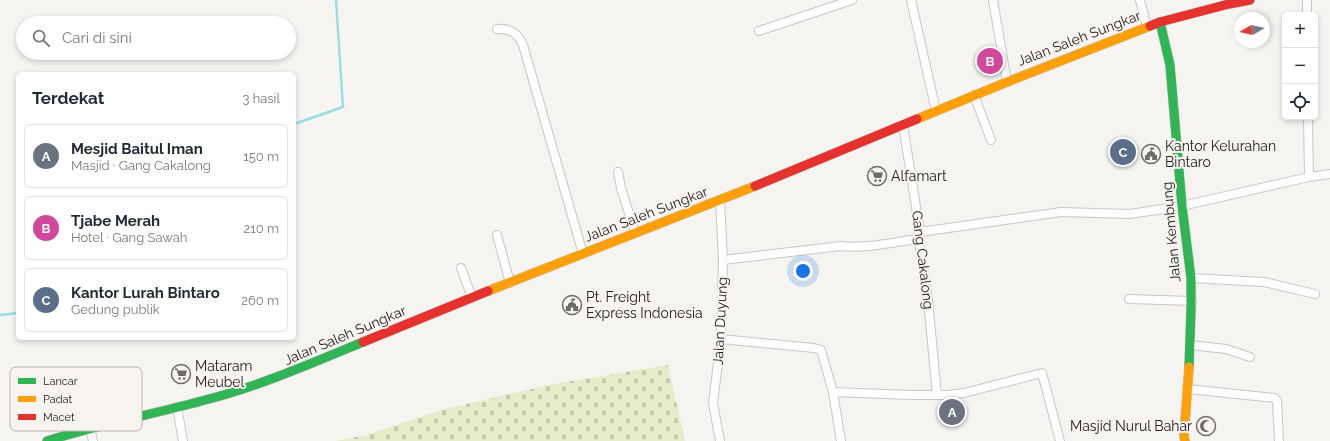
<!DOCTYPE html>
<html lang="id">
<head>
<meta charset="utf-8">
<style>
  body { margin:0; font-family:Raleway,sans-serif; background:#f2f2f3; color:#1f2937 }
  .controls { position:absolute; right:12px; top:12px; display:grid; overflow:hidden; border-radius:6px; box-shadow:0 2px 6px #0003 }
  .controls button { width:36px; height:36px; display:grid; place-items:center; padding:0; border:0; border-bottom:1px solid #e0e1e3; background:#fff; color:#1f2937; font:20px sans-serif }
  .compass { position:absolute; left:1234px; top:12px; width:36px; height:36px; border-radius:50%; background:#fff; box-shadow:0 2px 6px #0003; rotate:261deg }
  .you { position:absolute; left:803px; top:271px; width:14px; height:14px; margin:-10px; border:3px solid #fff; border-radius:50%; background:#1a73e8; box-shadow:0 0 0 6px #1a73e833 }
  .badge { display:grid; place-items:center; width:26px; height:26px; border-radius:50%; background:#ea580c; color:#fff; font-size:13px; font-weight:700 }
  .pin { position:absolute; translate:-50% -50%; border:2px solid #fff; box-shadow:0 1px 4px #0006 }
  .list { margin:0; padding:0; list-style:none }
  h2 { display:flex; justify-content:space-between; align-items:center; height:52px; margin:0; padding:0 16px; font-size:17px }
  h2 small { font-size:13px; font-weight:400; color:#747a83 }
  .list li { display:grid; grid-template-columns:26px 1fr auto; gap:12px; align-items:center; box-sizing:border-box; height:64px; margin:0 8px 8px; padding:0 8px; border:1px solid #e0e1e3; border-radius:6px }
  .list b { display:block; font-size:15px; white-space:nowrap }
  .list p { margin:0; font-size:13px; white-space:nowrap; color:#747a83 }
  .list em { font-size:13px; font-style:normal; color:#747a83 }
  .icon { flex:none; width:22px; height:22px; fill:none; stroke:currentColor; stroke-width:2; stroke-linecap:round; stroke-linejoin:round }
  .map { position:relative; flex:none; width:1330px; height:441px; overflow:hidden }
  .search { position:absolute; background:#fff; box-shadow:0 2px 6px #0003; left:16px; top:16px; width:280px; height:44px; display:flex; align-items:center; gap:10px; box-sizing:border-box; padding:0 14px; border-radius:22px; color:#747a83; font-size:15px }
  .panel { position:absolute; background:#fff; box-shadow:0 2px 6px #0003; left:16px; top:72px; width:280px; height:268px; border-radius:6px }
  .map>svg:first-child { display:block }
</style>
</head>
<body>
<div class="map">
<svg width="1330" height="441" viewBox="0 0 1330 441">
  <defs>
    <pattern id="cemetery-stones" width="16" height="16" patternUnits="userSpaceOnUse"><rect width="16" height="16" fill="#e6ebc9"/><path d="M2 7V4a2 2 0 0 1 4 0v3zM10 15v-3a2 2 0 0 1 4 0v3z" fill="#c5c9ac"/></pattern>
  </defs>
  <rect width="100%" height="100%" fill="#f6f4f1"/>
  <polygon fill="url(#cemetery-stones)" points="668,365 685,441 336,441 367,435 445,409 554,384"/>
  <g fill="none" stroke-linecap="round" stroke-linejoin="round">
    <g stroke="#98dee4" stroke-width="2.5">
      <polyline points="294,124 343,107 336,0"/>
      <polyline points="0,315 18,313"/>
    </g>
    <defs>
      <g id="street">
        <polyline points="911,0 936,111"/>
        <polyline points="993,0 1007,82"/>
        <polyline points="1140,0 1147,27"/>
        <polyline points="1307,0 1307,15"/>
        <path d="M497 29C509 28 518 33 523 45L583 254"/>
        <polyline points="759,31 852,0"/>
        <polyline points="974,95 991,140"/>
        <polyline points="1308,117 1309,177"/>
        <polyline points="903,125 920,232 918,235 928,300 937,395"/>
        <polyline points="618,172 621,188 635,232"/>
        <polyline points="720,200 723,260 721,339 713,403 720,441"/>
        <polyline points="920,232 1061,212 1130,214 1182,206 1309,177 1330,174"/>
        <polyline points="497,235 510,283"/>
        <path d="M723 260 841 246C865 249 894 242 918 239"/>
        <polyline points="461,268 472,298"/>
        <polyline points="1191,278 1264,282 1315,294"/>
        <polyline points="1129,299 1192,301"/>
        <polyline points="721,339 814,348 821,350 833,392 841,441"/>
        <polyline points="1190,345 1226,349 1250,357"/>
        <polyline points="1188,389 1275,398 1277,401 1279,441"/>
        <polyline points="833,392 911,395 948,395 964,393 1042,373 1060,441"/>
        <polyline points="177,407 183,441"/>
        <polyline points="90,428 93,441"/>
      </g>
      <g id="fast">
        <polyline points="1160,22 1170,65 1182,206 1191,278 1191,310 1189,367"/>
        <path d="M47 441C100 424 155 414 209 399 262 385 312 363 363 342"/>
      </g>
      <g id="slow">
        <polyline points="917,119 1007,82 1150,26"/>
        <polyline points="488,291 755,186"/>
        <polyline points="1185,441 1184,436 1189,367"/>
      </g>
      <g id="jam">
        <polyline points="1150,26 1160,22 1229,4 1250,0"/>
        <polyline points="755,186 917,119"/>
        <polyline points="363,342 488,291"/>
      </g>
    </defs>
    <use href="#street" stroke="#c8c7c5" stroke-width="10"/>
    <use href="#fast" stroke="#c8c7c5" stroke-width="10"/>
    <use href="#slow" stroke="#c8c7c5" stroke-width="10"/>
    <use href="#jam" stroke="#c8c7c5" stroke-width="10"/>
    <use href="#street" stroke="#fefdfd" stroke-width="8"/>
    <use href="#fast" stroke="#30b455" stroke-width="9"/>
    <use href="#slow" stroke="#ff9f0a" stroke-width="9"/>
    <use href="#jam" stroke="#e5322d" stroke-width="9"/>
  </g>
  <defs>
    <symbol id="civic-ring" viewBox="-11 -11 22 22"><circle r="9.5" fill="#f7f4f0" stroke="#6d6c69" stroke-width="1.5"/><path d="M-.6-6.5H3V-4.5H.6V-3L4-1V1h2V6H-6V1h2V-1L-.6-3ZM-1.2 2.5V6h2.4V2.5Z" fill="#6d6c69"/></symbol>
    <symbol id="supermarket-ring" viewBox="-11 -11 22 22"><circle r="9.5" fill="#f7f4f0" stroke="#6d6c69" stroke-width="1.5"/><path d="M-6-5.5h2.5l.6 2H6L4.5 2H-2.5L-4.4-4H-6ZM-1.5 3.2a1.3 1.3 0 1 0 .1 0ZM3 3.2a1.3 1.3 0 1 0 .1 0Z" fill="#6d6c69"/></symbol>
    <symbol id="mosque-ring" viewBox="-11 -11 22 22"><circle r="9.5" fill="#f7f4f0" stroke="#6d6c69" stroke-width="1.5"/><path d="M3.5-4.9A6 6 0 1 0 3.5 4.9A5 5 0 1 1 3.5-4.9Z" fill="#6d6c69"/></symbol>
  </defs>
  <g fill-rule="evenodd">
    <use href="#civic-ring" x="1140" y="143" width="22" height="22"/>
    <use href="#supermarket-ring" x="866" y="165" width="22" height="22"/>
    <use href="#civic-ring" x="561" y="294" width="22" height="22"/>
    <use href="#supermarket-ring" x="170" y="363" width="22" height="22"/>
    <use href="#mosque-ring" x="1195" y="415" width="22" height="22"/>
  </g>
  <g text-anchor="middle" stroke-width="4" stroke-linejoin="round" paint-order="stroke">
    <g font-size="14" fill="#232220" stroke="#f7f4f0">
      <text transform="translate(1079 38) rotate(-21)" y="5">Jalan Saleh Sungkar</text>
      <text transform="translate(646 214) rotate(-21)" y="5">Jalan Saleh Sungkar</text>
      <text transform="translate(1171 232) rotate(-95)" y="5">Jalan Kembung</text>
      <text transform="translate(923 260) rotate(83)" y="5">Gang Cakalong</text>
      <text transform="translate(720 321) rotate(-87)" y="5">Jalan Duyung</text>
      <text transform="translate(345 335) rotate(-23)" y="5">Jalan Saleh Sungkar</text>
    </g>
    <g font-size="14" fill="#232220" stroke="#f7f4f0" text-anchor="start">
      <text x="1165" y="151">Kantor Kelurahan<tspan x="1165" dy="16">Bintaro</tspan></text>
      <text x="891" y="181">Alfamart</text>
      <text x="586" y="302">Pt. Freight<tspan x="586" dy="16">Express Indonesia</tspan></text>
      <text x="195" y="371">Mataram<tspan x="195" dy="16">Meubel</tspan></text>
      <text x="1192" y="431" text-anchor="end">Masjid Nurul Bahar</text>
    </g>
  </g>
  <rect x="10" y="367" width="132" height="64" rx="6" fill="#f7f4f0" stroke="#b7b5b2" stroke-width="1"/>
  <rect x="18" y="378" width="18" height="6" fill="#30b455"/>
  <rect x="18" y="396" width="18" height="6" fill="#ff9f0a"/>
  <rect x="18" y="414" width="18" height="6" fill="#e5322d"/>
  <g font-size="11" fill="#232220">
    <text x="43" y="385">Lancar</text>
    <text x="43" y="403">Padat</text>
    <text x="43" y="421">Macet</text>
  </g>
</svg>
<div class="controls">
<button>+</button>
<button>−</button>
<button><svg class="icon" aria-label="locate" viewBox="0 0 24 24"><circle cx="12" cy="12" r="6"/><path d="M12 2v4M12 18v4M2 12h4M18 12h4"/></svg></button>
</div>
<svg class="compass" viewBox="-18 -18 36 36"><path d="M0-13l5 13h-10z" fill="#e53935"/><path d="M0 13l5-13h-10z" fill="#747a83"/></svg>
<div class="you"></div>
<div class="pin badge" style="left:952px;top:412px;background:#6b7280">A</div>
<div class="pin badge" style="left:990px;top:61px;background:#d1479c">B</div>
<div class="pin badge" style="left:1123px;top:152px;background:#5c6f8a">C</div>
<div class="search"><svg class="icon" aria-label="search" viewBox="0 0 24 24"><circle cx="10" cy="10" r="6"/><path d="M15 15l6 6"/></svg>Cari di sini</div>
<section class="panel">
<h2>Terdekat<small>3 hasil</small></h2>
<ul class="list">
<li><span class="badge" style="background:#6b7280">A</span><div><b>Mesjid Baitul Iman</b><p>Masjid · Gang Cakalong</p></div><em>150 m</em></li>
<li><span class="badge" style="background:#d1479c">B</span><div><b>Tjabe Merah</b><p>Hotel · Gang Sawah</p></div><em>210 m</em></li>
<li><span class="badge" style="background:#5c6f8a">C</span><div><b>Kantor Lurah Bintaro</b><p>Gedung publik</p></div><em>260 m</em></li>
</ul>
</section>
</div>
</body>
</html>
